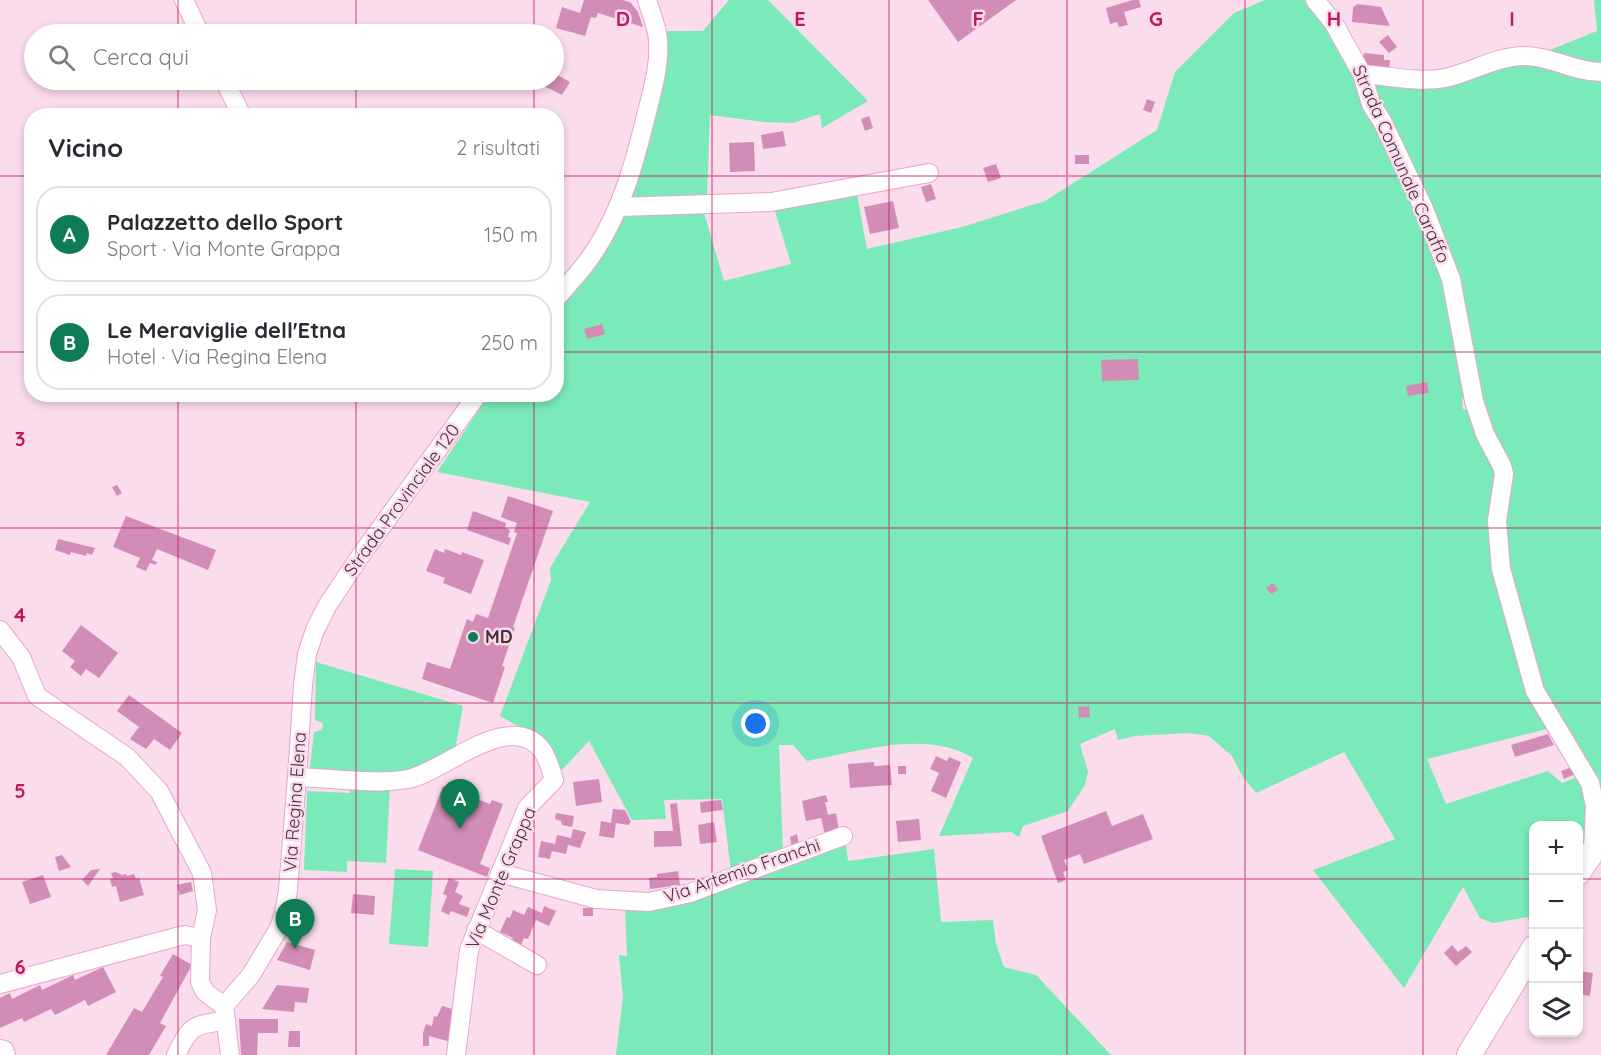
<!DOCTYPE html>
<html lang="it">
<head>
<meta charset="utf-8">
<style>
  body { margin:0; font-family:Quicksand,sans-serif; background:#f2f2f3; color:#2b2b33 }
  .controls { position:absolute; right:18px; bottom:18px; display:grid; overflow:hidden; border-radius:12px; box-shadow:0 3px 9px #0003 }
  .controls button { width:54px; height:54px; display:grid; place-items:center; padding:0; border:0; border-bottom:2px solid #e1e1e2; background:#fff; color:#2b2b33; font:30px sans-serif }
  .you { position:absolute; left:756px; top:724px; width:21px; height:21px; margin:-15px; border:4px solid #fff; border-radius:50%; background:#1a73e8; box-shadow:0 0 0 9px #1a73e833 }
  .badge { display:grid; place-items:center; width:39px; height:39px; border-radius:50%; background:#107c56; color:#fff; font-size:20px; font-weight:700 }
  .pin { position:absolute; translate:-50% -50px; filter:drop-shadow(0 2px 3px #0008) }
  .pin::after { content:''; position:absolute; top:32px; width:21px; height:18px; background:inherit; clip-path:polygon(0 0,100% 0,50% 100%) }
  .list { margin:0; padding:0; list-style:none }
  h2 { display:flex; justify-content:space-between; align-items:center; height:78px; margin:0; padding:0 24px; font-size:26px }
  h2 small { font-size:20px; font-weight:400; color:#7c7c81 }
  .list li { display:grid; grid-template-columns:39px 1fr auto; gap:18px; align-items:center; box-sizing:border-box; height:96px; margin:0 12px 12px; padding:0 12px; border:2px solid #e1e1e2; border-radius:24px }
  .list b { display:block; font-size:22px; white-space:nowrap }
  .list p { margin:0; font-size:20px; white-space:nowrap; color:#7c7c81 }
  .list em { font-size:20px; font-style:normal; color:#7c7c81 }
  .icon { flex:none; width:33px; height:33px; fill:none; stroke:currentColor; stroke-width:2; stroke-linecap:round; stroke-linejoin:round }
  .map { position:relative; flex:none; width:1601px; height:1055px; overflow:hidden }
  .search { position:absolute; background:#fff; box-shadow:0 3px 9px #0003; left:24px; top:24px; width:540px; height:66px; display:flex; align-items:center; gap:15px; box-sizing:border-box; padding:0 21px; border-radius:33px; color:#7c7c81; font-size:22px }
  .panel { position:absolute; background:#fff; box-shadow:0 3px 9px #0003; left:24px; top:108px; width:540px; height:294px; border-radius:24px }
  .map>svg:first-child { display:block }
</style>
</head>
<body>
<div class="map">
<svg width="1601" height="1055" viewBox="0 0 1601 1055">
  <rect width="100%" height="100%" fill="#fadced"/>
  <g fill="#7aeab9">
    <path d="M729 0H768L868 101 822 128 820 114 792 123 764 122 710 115 707 198 629 202C645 146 667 90 667 31H703Z"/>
    <path d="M1265 0H1307L1339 40 1387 144 1445 282 1467 397 1462 399 1463 409 1472 410 1500 473 1493 518 1547 729 1427 759 1446 804 1548 771 1562 783 1580 776C1587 802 1591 820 1579 845L1578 826H1534V923L1532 926 1527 917 1493 923 1480 918 1463 887 1404 988 1313 870 1395 839 1344 752 1256 793 1243 777 1232 756 1209 736 1188 733 1135 736 1118 740 1115 729 1080 744 1088 772 1085 785 1068 811 1023 826 1019 837 1011 832 939 836 973 758C926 729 858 752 807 761L793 745H779L783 852 731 871 722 799 664 800 666 819 632 820 589 741 562 770 534 735 500 716 551 580 550 568 590 502 437 472 489 395 556 394 557 310 584 280 608 247 625 212 703 209 724 281 791 264 774 208 857 194 867 249 962 227 1045 201 1157 130 1175 72 1234 13Z"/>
    <polygon points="1594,0 1601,0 1601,65 1545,52 1597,31"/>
    <polygon points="1524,62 1601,78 1601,808 1538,687 1508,573 1503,520 1459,285 1371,83"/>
    <polygon points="316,662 463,706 455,750 405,776 313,772 310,767 314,732 322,730 323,723 315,720"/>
    <polygon points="351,785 390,787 386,863 347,861 347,872 304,870 307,791 350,793"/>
    <polygon points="846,843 848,861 934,849 941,922 993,920 996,944 1004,967 1036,975 1111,1055 616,1055 623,997 619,955 627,956 625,909"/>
    <polygon points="395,869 433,871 428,947 389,944"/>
  </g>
  <g fill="#d28db6">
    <polygon points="584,0 622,0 630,2 638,12 643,27 598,13 596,18 591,17 585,36 556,28 562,7 580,13"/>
    <polygon points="928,0 1016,0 958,42"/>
    <polygon points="1133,0 1139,0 1141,7 1124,12 1128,25 1119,27 1117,22 1110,24 1106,8"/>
    <polygon points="1358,4 1381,7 1390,26 1352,22 1353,7"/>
    <polygon points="1388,35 1397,47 1389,53 1379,42"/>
    <polygon points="1364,53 1384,55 1384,60 1390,60 1389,69 1366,67 1363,58"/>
    <polygon points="554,73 570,82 562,95 538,83 540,80 554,80"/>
    <polygon points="1147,99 1155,102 1151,113 1143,110"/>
    <polygon points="869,116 873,128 865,131 861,119"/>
    <polygon points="783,131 786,146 763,149 761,135"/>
    <polygon points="754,142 755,171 730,172 729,143"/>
    <rect x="1075" y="155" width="14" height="9"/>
    <polygon points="996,164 1001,178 988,182 983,168"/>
    <polygon points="931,184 936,199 926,202 921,187"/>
    <polygon points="893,201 899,228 870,234 864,207"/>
    <polygon points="602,324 605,334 587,339 584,329"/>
    <polygon points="1138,359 1139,380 1102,381 1101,360"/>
    <polygon points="1427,382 1429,393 1408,396 1406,386"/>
    <polygon points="117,485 122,493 117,496 112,487"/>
    <polygon points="508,496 553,511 513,627 515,628 502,666 505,667 493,703 422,679 427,662 450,669 467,619 473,622 476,614 488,618 517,533 514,532 517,523 501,517"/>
    <polygon points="473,511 506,523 505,528 510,530 508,537 511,538 509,545 467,530"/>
    <polygon points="126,516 216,550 208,570 157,549 152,560 157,562 156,565 150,563 146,571 136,567 140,558 113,547"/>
    <polygon points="58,539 95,548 92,555 87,553 86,556 71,552 70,555 55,550"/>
    <polygon points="435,549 444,553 445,549 461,555 462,552 484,560 471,594 443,583 445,578 426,571"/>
    <polygon points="1273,583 1278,590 1271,594 1266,588"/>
    <polygon points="81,625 118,653 99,678 86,669 81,676 70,667 75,661 62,651"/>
    <polygon points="129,695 182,733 170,750 154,739 146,749 130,739 139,727 117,711"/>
    <polygon points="1089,706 1090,717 1079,718 1078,707"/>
    <polygon points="1548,734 1554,745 1515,757 1511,745"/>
    <polygon points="936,756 947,761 949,757 961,762 946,798 931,791 939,773 930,769"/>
    <polygon points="874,762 874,766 890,765 892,785 850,788 848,764"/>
    <rect x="898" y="766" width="8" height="8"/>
    <polygon points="1572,767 1575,774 1564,779 1561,771"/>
    <polygon points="599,779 602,802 576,806 573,782"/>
    <polygon points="443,786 490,804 492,800 503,804 480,864 490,868 487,877 418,850"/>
    <polygon points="826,795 828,802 825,802 828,815 836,813 839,830 825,835 821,818 806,821 802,801"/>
    <polygon points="721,800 723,810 701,813 700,802"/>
    <polygon points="677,803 682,846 654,847 654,831 673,831 670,804"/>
    <polygon points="613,809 625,810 631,822 628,825 616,823 614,838 599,836 601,821 611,823"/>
    <polygon points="1106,811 1112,826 1143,814 1153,839 1084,864 1080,854 1064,860 1068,870 1063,872 1066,880 1058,883 1041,836"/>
    <polygon points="556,813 574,816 572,827 562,825 561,821 555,819"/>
    <polygon points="919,819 921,840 898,842 896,821"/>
    <polygon points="714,822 717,842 700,844 698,825"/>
    <polygon points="573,829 586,832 580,848 568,845 566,854 552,851 550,859 538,857 541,841 555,844 557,835 571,838"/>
    <polygon points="797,834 799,846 792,849 790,837"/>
    <polygon points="62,855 71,867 59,871 55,857"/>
    <polygon points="100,869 88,886 82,880 91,870"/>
    <polygon points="678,871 680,885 650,889 649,878 657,877 657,874"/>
    <polygon points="116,872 122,875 126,874 127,876 134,874 136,879 139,878 144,895 120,902 116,886 112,887 110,879 113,878 111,873"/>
    <polygon points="43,875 51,897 30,904 22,882"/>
    <polygon points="449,878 459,882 455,892 463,896 459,904 470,908 467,917 451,911 449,915 441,911 447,896 443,894"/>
    <polygon points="191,882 193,891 180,895 177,885"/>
    <polygon points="353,894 375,896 374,915 351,913"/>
    <polygon points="544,906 556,911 549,926 536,920 528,939 524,938 520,948 511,942 513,938 500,932 507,917 510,918 513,910 524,915 528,907 542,913"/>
    <rect x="583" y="908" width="10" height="8"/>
    <polygon points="287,942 315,950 310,970 277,960"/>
    <polygon points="1452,945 1458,952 1466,946 1472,952 1456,966 1444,953"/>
    <polygon points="173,954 192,965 160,1023 166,1026 149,1055 106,1055 134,1008 142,1012 163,977 160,976"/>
    <polygon points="103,967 116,992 88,1006 85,1000 55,1015 51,1009 24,1022 22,1018 0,1028 0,998 10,993 12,999 40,985 42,990 73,975 75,980"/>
    <polygon points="1578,971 1593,973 1590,996 1578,994"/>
    <polygon points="277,985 309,988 307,1003 295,1002 294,1012 262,1009"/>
    <polygon points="442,1006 456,1010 451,1042 429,1036 429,1046 423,1046 423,1033 426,1024 432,1026 434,1016 437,1017"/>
    <polygon points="239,1019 278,1019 278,1033 258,1033 257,1055 241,1055"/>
    <polygon points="289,1031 300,1031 300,1047 288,1047"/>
  </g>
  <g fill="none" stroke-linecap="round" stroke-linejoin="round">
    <defs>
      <g id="minor">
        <polyline points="184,0 200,34"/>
        <polyline points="1315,0 1333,22 1362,74 1371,104 1382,121 1424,209 1451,279 1474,401 1485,434 1502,466 1504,474 1497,521 1501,569 1535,691 1590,783 1595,806 1593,849"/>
        <path d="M1362 74C1389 76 1419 83 1445 78 1472 72 1497 56 1525 56 1551 56 1574 72 1601 72"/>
        <polyline points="224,80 242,116"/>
        <polyline points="619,207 771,202 929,173"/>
        <path d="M556 299C569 283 583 269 594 252 622 210 635 161 647 112 653 88 660 64 658 40 657 26 651 13 647 0"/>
        <polyline points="0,630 21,657 37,696 127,757 159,791 202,873 207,910 201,938 200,982 205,992 224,1006"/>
        <path d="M297 777C331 778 376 785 408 779 444 772 510 708 542 750 548 758 551 770 554 780L527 808 469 950 456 1055"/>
        <polyline points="500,873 596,899 649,902 690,893 843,836"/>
        <polyline points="476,930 537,965"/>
        <polyline points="0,984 184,935 201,938"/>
        <polyline points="0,1049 4,1050 6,1055"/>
        <path d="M176 1055C191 1025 192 1025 226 1021"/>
        <polyline points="230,1055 224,1006 251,975 279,928 284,914 288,890 297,777 303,685 307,654 315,630 327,606 361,555 478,394"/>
      </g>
      <g id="major">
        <polyline points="1578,873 1601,839"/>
        <polyline points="1469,1055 1534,948"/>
      </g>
    </defs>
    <use href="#minor" stroke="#eaa4ce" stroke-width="20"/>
    <use href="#major" stroke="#eaa4ce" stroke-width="26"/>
    <use href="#minor" stroke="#fff" stroke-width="18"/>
    <use href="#major" stroke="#fff" stroke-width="24"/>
  </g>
  <path fill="none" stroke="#c2185b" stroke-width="1.5" stroke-opacity="0.55" d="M178 0V34M356 0V34M534 0V34M712 0V1055M889 0V1055M1067 0V1055M1245 0V1055M1423 0V1055M178 80V116M356 80V116M534 80V116M0 176H32M556 176H1601M0 352H32M556 352H1601M178 394V1055M356 394V1055M534 394V1055M0 528H1601M0 703H1601M0 879H1534M1578 879H1601"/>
  <circle fill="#107c56" stroke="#fadced" stroke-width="2" cx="473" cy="637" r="6"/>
  <g text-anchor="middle" stroke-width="5" stroke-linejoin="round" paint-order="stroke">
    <g font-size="18" fill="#4a2e3f" stroke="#fadced">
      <text transform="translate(1401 164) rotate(66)" y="6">Strada Comunale Caraffo</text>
      <text transform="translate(402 500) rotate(-54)" y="6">Strada Provinciale 120</text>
      <text transform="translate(295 802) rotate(-86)" y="6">Via Regina Elena</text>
      <text transform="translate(742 871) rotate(-19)" y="6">Via Artemio Franchi</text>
      <text transform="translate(501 878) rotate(-67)" y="6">Via Monte Grappa</text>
    </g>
    <g font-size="18" font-weight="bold" fill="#4a2e3f" stroke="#fadced" text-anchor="start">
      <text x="485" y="643">MD</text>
    </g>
  </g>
  <g font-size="20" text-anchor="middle" font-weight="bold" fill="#c2185b" stroke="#fadced" stroke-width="5" stroke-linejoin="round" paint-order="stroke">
    <text x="623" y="26">D</text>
    <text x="800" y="26">E</text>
    <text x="978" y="26">F</text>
    <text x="1156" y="26">G</text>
    <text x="1334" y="26">H</text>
    <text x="1512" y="26">I</text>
    <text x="20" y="446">3</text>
    <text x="20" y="622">4</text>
    <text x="20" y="798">5</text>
    <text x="20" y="974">6</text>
  </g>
</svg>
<div class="controls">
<button>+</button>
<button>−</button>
<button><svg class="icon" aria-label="locate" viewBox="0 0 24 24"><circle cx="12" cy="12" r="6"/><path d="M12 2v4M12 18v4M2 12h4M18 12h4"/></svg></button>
<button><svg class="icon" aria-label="layers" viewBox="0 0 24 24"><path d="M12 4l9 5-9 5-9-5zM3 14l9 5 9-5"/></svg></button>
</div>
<div class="you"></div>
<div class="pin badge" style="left:460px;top:829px">A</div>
<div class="pin badge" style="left:295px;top:949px">B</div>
<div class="search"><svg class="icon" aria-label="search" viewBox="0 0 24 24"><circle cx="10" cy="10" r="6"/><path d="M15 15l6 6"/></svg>Cerca qui</div>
<section class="panel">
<h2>Vicino<small>2 risultati</small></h2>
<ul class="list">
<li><span class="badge">A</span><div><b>Palazzetto dello Sport</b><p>Sport · Via Monte Grappa</p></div><em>150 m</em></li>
<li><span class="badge">B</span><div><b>Le Meraviglie dell'Etna</b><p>Hotel · Via Regina Elena</p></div><em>250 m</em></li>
</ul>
</section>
</div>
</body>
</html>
